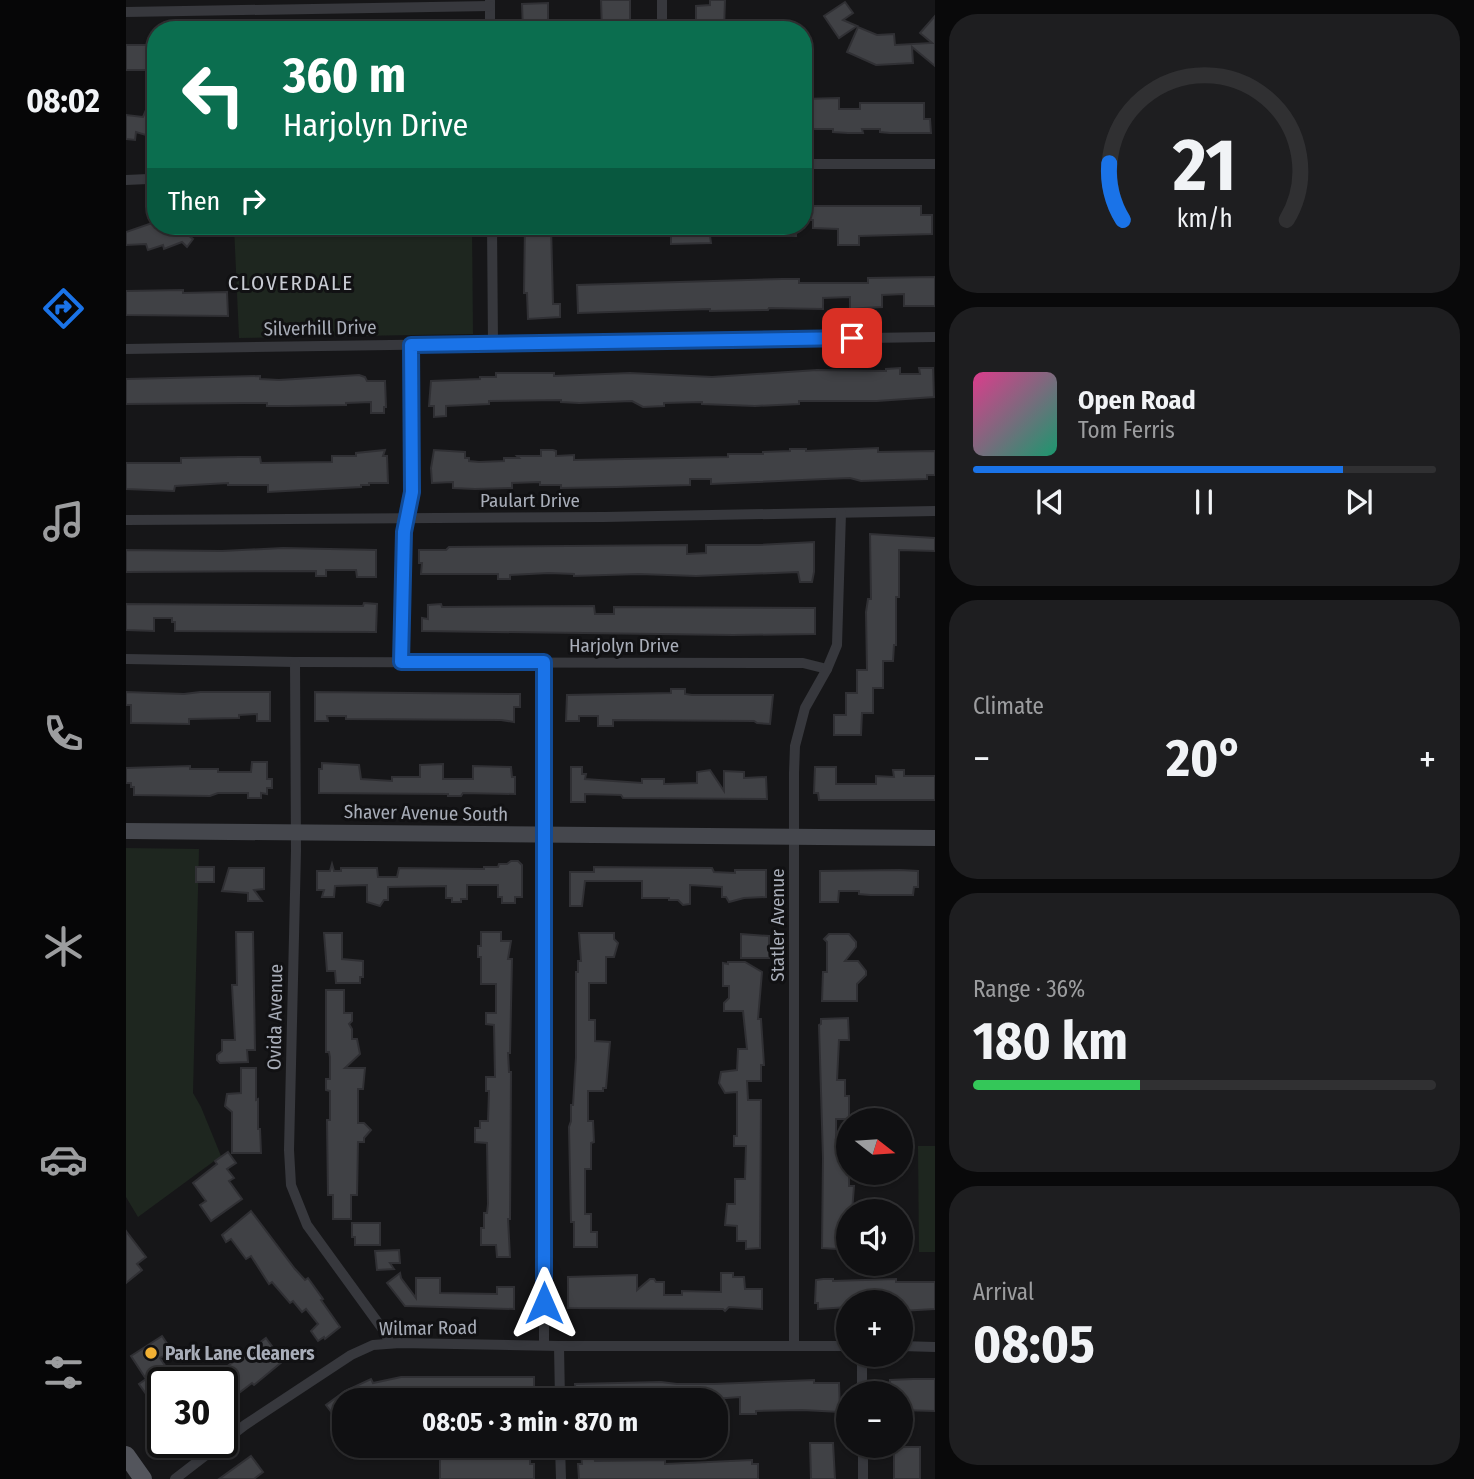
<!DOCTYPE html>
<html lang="en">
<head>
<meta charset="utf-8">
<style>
	body { margin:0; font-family:"Fira Sans Condensed",sans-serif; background:#1e1e20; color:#f1f3f6; height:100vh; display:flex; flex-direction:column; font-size:26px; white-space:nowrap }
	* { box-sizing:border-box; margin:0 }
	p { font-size:23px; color:#9c9d9f }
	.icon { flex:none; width:38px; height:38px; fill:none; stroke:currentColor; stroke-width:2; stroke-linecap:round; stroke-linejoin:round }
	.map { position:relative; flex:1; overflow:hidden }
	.details { display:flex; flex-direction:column; gap:14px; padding:14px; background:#09090a; width:539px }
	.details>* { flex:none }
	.hud { position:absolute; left:21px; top:21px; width:665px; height:214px; border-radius:28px; box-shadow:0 2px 5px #0004,0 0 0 2px #303032; background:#0b6e4f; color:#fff; overflow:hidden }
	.needle { width:46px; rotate:107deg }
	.tools { position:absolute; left:710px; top:1108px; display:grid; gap:14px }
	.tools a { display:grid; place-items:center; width:77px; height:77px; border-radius:50%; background:#101012; box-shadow:0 2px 5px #0004,0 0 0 2px #303032; font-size:35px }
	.speed { position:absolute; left:21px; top:1367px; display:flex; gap:14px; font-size:35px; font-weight:700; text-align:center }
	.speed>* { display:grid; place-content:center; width:91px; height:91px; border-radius:50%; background:#101012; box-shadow:0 2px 5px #0004,0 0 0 2px #303032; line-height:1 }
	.speed .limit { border:4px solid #111; border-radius:10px; background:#fff; color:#111 }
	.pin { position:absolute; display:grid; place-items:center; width:60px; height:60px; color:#fff; margin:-30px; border-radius:14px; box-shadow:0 4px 10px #0006 }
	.me { position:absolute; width:77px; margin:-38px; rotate:0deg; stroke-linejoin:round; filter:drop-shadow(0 0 5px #0008) }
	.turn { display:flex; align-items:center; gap:24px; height:147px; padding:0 21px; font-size:32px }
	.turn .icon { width:91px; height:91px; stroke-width:2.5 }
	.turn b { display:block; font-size:49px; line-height:60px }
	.then { display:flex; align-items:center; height:66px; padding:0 21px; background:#0003; gap:14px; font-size:26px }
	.big { font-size:52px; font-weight:700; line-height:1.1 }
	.details .tile { flex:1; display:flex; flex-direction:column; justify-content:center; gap:10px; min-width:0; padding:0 24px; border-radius:28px; background:#1e1e20 }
	.details .dial { align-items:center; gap:0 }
	.dial svg { height:182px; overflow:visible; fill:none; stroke:#303032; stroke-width:7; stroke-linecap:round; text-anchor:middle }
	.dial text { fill:#f1f3f6; stroke:none }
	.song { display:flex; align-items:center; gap:21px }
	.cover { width:84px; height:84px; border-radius:10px; background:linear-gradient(135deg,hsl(330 70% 55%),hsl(160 70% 35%)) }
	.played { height:7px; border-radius:4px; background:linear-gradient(90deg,#1a73e8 80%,#303032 80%) }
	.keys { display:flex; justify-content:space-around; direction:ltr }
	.heat { display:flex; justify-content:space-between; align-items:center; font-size:38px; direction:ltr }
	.charge { height:10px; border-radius:5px; background:linear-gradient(90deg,#34c759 36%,#303032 0) }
	.trip { position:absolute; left:206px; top:1388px; width:396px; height:70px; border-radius:28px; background:#101012; box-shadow:0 2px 5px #0004,0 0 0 2px #303032; font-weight:700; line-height:70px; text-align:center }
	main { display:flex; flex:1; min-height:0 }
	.tab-bar { display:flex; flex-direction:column; width:126px; justify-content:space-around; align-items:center; background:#060607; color:#9c9d9f }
	.tab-bar .icon { width:49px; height:49px }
	.tab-bar .active { color:#1a73e8 }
	.tab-bar b { font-size:32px; color:#f1f3f6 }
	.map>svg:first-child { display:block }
</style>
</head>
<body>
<main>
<nav class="tab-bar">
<b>08:02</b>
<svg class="icon active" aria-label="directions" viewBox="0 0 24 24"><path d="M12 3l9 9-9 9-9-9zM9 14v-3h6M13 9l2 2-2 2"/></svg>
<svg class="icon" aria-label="music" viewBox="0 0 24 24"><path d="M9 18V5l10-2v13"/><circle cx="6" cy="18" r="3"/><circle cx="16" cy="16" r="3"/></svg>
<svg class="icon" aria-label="phone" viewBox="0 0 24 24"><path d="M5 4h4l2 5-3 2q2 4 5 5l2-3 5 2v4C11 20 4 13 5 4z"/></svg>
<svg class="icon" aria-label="climate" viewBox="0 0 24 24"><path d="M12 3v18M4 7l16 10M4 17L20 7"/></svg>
<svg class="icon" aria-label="car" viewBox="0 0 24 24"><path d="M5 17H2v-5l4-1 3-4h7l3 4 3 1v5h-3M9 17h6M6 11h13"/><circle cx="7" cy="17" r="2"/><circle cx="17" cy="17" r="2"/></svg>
<svg class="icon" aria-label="filters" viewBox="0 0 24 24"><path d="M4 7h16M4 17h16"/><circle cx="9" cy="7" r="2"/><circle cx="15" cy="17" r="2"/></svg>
</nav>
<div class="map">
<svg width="809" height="1479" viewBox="0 0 809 1479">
	<rect width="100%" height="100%" fill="#161618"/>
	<g fill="#1e261f">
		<polygon points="108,226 346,226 347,334 113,338"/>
		<polygon points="0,848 73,849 67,1093 75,1107 95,1156 12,1217 0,1197"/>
		<polygon points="792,1146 809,1146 809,1252 793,1252"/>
	</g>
	<g fill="#404145" stroke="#303034" stroke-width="2">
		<polygon points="475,0 504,0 504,30 476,30"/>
		<polygon points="584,0 599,0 598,30 570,30 570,6 584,5"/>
		<polygon points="719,2 727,13 717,20 731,26 713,38 698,16"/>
		<polygon points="422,3 422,30 397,30 396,4"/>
		<polygon points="809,16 809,66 786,47 787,63 750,65 721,52 732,27 751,35 768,34 769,45 806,43 794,33"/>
		<polygon points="0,45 24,45 24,47 28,47 28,70 0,70"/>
		<polygon points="713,98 713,109 734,109 734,103 798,103 798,119 804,119 805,133 764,133 754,132 754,129 736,129 737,133 722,133 707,132 707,129 677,129 677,99"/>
		<polygon points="20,110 30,113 30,138 10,132 9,140 0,139 0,115 17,117"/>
		<polygon points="677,206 795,206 795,215 806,215 806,234 733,236 733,245 712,245 712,229 687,228 687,220 677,220"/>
		<polygon points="29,222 30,226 69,226 62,235 67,239 61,247 56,242 38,249 37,245 22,250 20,244 0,245 0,232"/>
		<polygon points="399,226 425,226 427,304 434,304 434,317 402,319 401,293 398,293"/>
		<polygon points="500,226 605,226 605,235 584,236 585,243 545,244 545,234 500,235"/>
		<polygon points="629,226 670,226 670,236 629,235"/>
		<polygon points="809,277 809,306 778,306 778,294 756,295 756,307 738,308 724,309 724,297 697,298 697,309 643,308 642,310 584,311 584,309 452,313 451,285 656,279 673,279 673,283 742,283 742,278"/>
		<polygon points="57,290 57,293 101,292 102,316 0,315 0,291"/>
		<polygon points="774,368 774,374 794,374 793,368 807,368 808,397 751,401 673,401 673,404 629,406 576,404 576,402 538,403 538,406 517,407 506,401 453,403 435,402 435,400 363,401 363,404 320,406 320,416 308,417 308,406 303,406 305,381 354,379 354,377 370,377 370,373 428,373 428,376 504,373 586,377 691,370 760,371 760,369"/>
		<polygon points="233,375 239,377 241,381 259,381 260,407 258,407 258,413 245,413 245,402 220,403 220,405 163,406 141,406 141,403 120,403 0,404 0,379 134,376 134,379 153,380"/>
		<polygon points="752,448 752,452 809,451 809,475 801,475 801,479 735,481 724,478 699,479 585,484 585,479 564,479 564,485 491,487 435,488 435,485 414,485 414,482 386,483 386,488 349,489 327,488 327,482 306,483 305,468 308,450 339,452 339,458 343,458 343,461 353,462 378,461 378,458 393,458 391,456 415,456 415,450 427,450 430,451 430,456 448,455 448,460 602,457 602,454 637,454 637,452 664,451 664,449 680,449 680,451"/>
		<polygon points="259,450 257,456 261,456 262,483 243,483 243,485 235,485 235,487 142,492 142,485 102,485 102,483 49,486 48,491 0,489 0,463 55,463 55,458 113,457 134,457 135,463 206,462 206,456 230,456 230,453"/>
		<polygon points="744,534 809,538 809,551 773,550 773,597 770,597 770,645 768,645 767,661 757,661 757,688 747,688 747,713 736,713 735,735 708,735 708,715 720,715 720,693 731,693 731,670 741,670 740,612 742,599 745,599"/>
		<polygon points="688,542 688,572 686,582 674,582 672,572 570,576 513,574 448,576 448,574 423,573 384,575 384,579 372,579 372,574 295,574 296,563 293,563 293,550 320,550 323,547 561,545 561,554 580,553 580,545 631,545"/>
		<polygon points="157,548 250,550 250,577 231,577 230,570 200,570 200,576 190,576 190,571 0,572 0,550 96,551"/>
		<polygon points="238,603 251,604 250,632 49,631 49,622 46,622 46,618 28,618 28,631 0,630 0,604 237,606"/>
		<polygon points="315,604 316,607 468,606 469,614 488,614 488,607 689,608 689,634 607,635 296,631 296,618 302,619 302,605"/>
		<polygon points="545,689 559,689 559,694 566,695 647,695 644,724 631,723 628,721 487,720 487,726 472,726 472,716 453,716 453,721 440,721 441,695 545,693"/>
		<polygon points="0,692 58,694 74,692 144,692 144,721 131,721 131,714 113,715 113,718 63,719 63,724 5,723 5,705 0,705"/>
		<polygon points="189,692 394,694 394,707 388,707 388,722 375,720 220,719 220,716 201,716 202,721 189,721"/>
		<polygon points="126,762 141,762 141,779 146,779 146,788 141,788 141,794 135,793 135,798 122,798 122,793 92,793 84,796 8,795 8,787 5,787 5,783 0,783 0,768 64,766 64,769 92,769 92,772 125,772"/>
		<polygon points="196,763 233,765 235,779 266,781 266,777 294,777 294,765 317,764 317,779 347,779 347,766 385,767 386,777 389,777 389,794 337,793 335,796 322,796 322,794 193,793 193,769 196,769"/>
		<polygon points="445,767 456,767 456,774 460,774 459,779 516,783 516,779 538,779 538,784 571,783 571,772 584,770 598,791 598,771 618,772 618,778 640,777 641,799 497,798 495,795 459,794 459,802 445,802"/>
		<polygon points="689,767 710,767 710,784 750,784 750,776 768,777 767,770 778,770 778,776 809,776 809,800 693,800 692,793 688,793"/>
		<polygon points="385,861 392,861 396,865 396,897 389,897 389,903 376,903 376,897 372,897 372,885 341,885 341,899 335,899 335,902 326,902 326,898 320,898 320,886 262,887 262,900 258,900 254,906 241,902 241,885 209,886 208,897 196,897 198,890 191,890 191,871 204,871 206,864 208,871 215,871 215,868 251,868 252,877 271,877 273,868 358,869 358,867 372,867 373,864 381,864"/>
		<rect x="70" y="867" width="18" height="15"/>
		<polygon points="468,867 586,868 588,872 609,873 609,870 640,870 640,897 618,898 603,902 600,897 596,897 596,887 564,885 564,904 557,905 552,900 543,900 543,898 516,898 516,881 459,881 456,906 444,906 444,872 468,872"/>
		<polygon points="103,868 138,868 138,889 128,890 136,901 122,901 122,893 96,891"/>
		<polygon points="774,870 792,871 792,887 788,887 787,895 744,895 733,894 733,891 713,891 712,902 694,902 694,871"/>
		<polygon points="110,932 127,932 129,1050 121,1050 122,1062 94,1063 91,1060 91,1055 96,1051 96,1040 109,1040 106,985 111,985"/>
		<polygon points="355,932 375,932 375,941 385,941 382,959 386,959 384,1053 382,1053 383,1072 385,1072 384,1219 382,1219 384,1257 371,1257 370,1245 355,1245 355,1228 358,1228 358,1213 361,1213 362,1204 361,1143 349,1142 349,1128 354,1128 354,1121 362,1121 363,1091 360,1091 360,1077 369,1077 368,1025 360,1024 360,1013 370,1013 370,984 355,984 355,957 352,957 352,946 355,946"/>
		<polygon points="198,933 216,933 216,959 237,961 237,977 234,977 234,983 210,983 209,971 201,971"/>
		<polygon points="453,933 488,933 488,939 492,943 488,957 480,957 480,983 463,983 463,1020 469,1020 469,1041 484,1042 480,1088 477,1088 477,1091 462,1091 462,1121 467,1121 468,1142 465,1143 465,1169 459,1169 459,1214 465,1214 465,1232 471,1232 471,1247 448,1247 448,1222 445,1222 443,1127 445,1121 445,1105 447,1105 450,1057 450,972 452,972 452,961 455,961"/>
		<polygon points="615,934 643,936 643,958 615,958"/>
		<polygon points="703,934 723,934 730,942 730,947 719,961 732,961 740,971 740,975 731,984 731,1001 696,1001 697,972 701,972 701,942 698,939"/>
		<polygon points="602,962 619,962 636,972 632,1019 635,1019 638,1065 635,1065 635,1081 621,1081 622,1100 635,1100 634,1248 620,1249 620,1241 611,1241 611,1226 599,1225 601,1204 609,1204 609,1179 619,1179 620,1146 608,1146 608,1136 611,1136 611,1092 599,1093 593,1083 595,1072 611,1070 612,1049 621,1049 617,1011 598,1011 598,1003 603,998 603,986 597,986 597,963 602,964"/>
		<polygon points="200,990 218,990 218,1013 226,1013 226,1021 223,1024 226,1029 226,1039 231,1039 234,1054 219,1068 239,1068 237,1089 232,1089 232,1123 238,1123 245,1130 238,1138 238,1142 232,1142 231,1195 225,1195 225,1219 207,1219 207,1195 202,1195 201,1120 204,1120 204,1091 200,1090 200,1079 204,1079 204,1057 203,1052 200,1052"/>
		<polygon points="722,1018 723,1040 713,1040 711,1080 719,1080 719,1096 723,1096 723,1119 710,1119 710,1149 723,1149 723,1186 728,1186 727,1199 726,1211 723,1211 723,1229 711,1228 711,1249 696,1248 697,1158 693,1025 695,1024 695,1019"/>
		<polygon points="115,1068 130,1068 130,1100 132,1099 132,1129 134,1129 135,1153 106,1153 106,1112 99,1106 101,1094 115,1093"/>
		<polygon points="102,1152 110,1163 101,1169 108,1178 103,1181 116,1199 85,1221 74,1205 80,1201 67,1183 91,1164 89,1161"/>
		<polygon points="125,1211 169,1269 179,1280 182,1278 197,1299 195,1300 214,1327 199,1339 198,1337 192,1341 185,1331 192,1324 180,1309 176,1312 167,1301 164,1303 146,1282 143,1284 125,1256 120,1259 105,1239 100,1242 96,1235"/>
		<polygon points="226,1223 254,1223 254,1245 229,1245 229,1237 226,1237"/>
		<polygon points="0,1231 20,1257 11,1264 16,1270 0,1283"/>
		<polygon points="273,1250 274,1263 264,1263 268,1269 251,1270 249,1251"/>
		<polygon points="274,1273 275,1278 290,1298 290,1278 314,1278 314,1293 371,1294 371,1287 388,1287 388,1309 279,1306 261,1283"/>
		<polygon points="595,1273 607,1273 607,1277 618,1277 619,1289 636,1289 636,1309 603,1307 599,1311 597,1309 442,1308 442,1277 511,1275 511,1290 524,1279 528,1279 530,1282 538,1282 538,1295 556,1295 556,1291 595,1292"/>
		<polygon points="697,1279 707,1279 707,1281 770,1279 770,1282 809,1282 809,1309 775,1311 775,1302 723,1302 723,1307 692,1309 692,1303 689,1303 690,1280"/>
		<polygon points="36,1336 46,1351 34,1358 50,1382 37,1382 37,1388 23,1398 13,1384 20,1379 5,1356"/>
		<polygon points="140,1338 157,1361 128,1385 126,1383 109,1396 92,1373"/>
		<polygon points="275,1377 408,1377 408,1400 342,1399 342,1394 321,1394 321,1400 219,1400 219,1430 200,1405 219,1391 245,1379 247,1383"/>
		<polygon points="787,1379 809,1379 809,1411 775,1410 775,1393 764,1393 764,1380"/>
		<polygon points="688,1380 688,1383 713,1383 714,1412 676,1410 630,1411 630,1414 614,1414 614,1397 572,1400 450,1400 449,1384 535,1382 551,1384 588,1384"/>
		<polygon points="684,1443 707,1443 709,1479 685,1479"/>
		<polygon points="322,1447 334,1450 334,1454 354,1454 354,1457 361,1457 361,1459 391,1459 391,1452 404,1452 404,1464 408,1464 408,1479 314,1479 314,1452"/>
		<rect x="768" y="1447" width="26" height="32"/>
		<polygon points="455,1454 468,1454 469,1461 539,1460 539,1464 626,1460 626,1464 632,1464 632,1479 453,1479 452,1464 456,1464"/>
		<polygon points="125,1456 137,1472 128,1479 93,1479"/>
	</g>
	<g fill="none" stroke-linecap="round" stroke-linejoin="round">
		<g stroke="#37383d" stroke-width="10">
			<polyline points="536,0 536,30"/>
			<polyline points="364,1 364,30"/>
			<polyline points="0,12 364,6"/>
			<polyline points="677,164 809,164"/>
			<polyline points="0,180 22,179"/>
			<polyline points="366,226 367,343"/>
			<polyline points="0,349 809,337"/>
			<polyline points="0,520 478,517 809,511"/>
			<polyline points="0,659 169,662 677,663 701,669"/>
			<polyline points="169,662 170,851 163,1150 165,1185 181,1225 258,1331 264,1343"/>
			<polyline points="275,662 278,532 286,492 285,345"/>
			<polyline points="418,1345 418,662"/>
			<polyline points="668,1345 668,773 669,746 679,708 701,669 711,645 715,513"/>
			<polyline points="433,1346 434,1400"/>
			<polyline points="775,1346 809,1347"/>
			<polyline points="736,1354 736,1393"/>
			<polyline points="434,1446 435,1479"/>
			<polyline points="737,1446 737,1479"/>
			<polyline points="49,1479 119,1425 225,1355 247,1345 274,1343 433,1346 723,1346"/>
		</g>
		<polyline stroke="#45474d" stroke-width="16" points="0,831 809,838"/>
		<polyline stroke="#53555c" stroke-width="18" points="0,1455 17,1479"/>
	</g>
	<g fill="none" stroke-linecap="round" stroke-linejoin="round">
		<g stroke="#114b97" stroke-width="18">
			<polyline id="route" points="418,1303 418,662 275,662 278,532 286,492 285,345 726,338"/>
		</g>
		<use href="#route" stroke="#1a73e8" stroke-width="12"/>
	</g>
	<circle fill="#f2b134" stroke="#111113" stroke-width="2.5" cx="25" cy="1353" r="7"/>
	<g text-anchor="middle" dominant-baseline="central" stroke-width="6" stroke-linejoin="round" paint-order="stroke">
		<g font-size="19" fill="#a8adb8" stroke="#111113">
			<text transform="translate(194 328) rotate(-1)">Silverhill Drive</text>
			<text x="404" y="500">Paulart Drive</text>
			<text x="498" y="645">Harjolyn Drive</text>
			<text transform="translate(300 813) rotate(1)">Shaver Avenue South</text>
			<text transform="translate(651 925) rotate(-90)">Statler Avenue</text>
			<text transform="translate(149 1017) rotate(-89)">Ovida Avenue</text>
			<text transform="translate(302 1328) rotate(-1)">Wilmar Road</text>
		</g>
		<g font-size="19" font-weight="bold" fill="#a8adb8" stroke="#111113" text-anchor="start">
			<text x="39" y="1353">Park Lane Cleaners</text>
		</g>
		<g font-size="21" letter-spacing="2" fill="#c9ccd4" stroke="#111113">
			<text x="165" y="283">CLOVERDALE</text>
		</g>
	</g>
</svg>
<div class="tools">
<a><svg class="needle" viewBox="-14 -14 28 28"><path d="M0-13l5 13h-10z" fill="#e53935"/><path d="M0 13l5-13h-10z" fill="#9c9d9f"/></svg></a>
<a><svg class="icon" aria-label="sound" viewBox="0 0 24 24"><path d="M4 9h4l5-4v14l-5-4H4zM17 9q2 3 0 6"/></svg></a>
<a>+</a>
<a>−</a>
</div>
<div class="speed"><div class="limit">30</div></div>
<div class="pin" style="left:726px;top:338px;background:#d93025"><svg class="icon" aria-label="arrive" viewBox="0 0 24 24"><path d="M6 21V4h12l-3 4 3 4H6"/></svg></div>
<svg class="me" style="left:418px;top:1303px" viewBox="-20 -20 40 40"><path d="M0-17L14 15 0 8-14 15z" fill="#1a73e8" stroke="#fff" stroke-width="4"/></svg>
<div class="trip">08:05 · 3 min · 870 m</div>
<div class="hud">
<div class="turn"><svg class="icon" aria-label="left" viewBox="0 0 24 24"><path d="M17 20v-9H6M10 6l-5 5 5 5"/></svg><div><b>360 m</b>Harjolyn Drive</div></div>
<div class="then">Then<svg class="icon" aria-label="right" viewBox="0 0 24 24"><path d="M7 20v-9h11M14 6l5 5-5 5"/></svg></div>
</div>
</div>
<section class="details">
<div class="tile dial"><svg viewBox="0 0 100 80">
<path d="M14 69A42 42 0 1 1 86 69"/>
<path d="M14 69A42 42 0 0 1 8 44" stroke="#1a73e8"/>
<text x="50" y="56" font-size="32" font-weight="700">21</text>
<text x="50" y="72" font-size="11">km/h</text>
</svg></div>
<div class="tile">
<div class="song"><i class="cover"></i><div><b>Open Road</b><p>Tom Ferris</p></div></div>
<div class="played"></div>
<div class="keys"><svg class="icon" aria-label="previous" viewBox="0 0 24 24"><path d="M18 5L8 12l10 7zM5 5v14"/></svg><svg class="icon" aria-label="pause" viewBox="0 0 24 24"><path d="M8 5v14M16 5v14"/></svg><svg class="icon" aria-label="next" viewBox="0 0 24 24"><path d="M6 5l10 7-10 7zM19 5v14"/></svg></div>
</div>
<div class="tile"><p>Climate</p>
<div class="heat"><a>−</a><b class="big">20°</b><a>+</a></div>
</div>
<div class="tile"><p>Range · 36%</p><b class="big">180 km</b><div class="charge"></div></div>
<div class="tile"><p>Arrival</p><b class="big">08:05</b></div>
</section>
</main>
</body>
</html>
